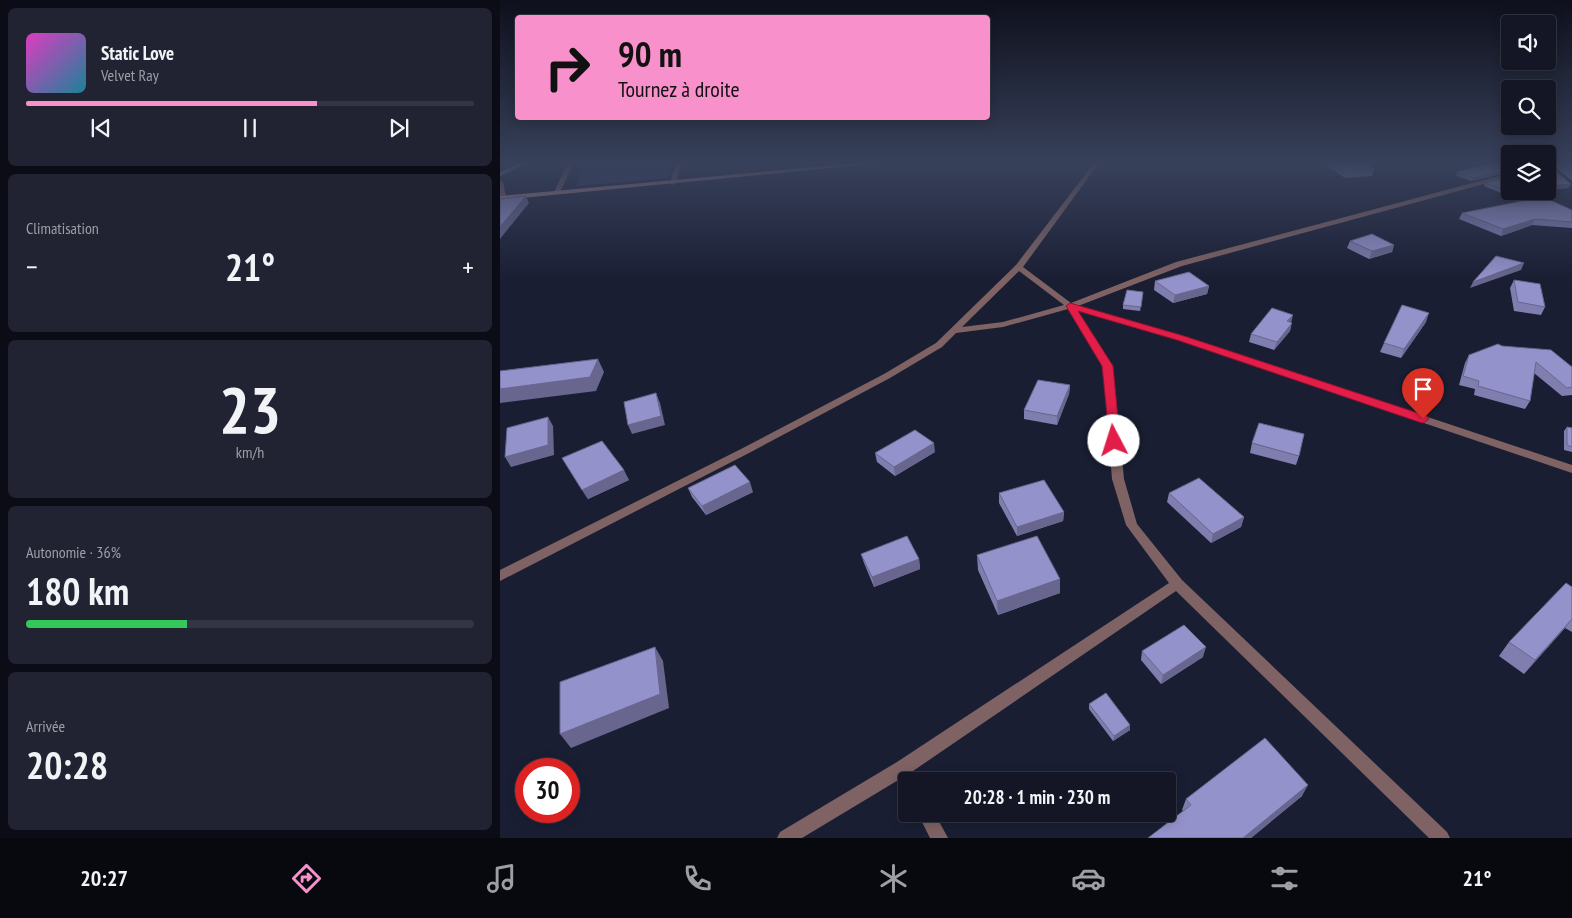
<!DOCTYPE html>
<html lang="fr">
<head>
<meta charset="utf-8">
<style>
	body { margin:0; font-family:"PT Sans Narrow",sans-serif; background:#212332; color:#f1f3f6; height:100vh; display:flex; flex-direction:column; font-size:19px; white-space:nowrap }
	* { box-sizing:border-box; margin:0 }
	p { font-size:16px; color:#9d9fa7 }
	.icon { flex:none; width:28px; height:28px; fill:none; stroke:currentColor; stroke-width:2; stroke-linecap:round; stroke-linejoin:round }
	.map { position:relative; flex:1; overflow:hidden }
	.drawer { display:flex; flex-direction:column; gap:8px; padding:8px; background:#0b0c15; width:500px }
	.drawer>* { flex:none }
	.hud { position:absolute; left:15px; top:15px; width:475px; height:105px; border-radius:5px; box-shadow:0 2px 12px #0003,0 0 0 1px #333543; background:#f890cb; color:#111; overflow:hidden }
	.fabs { position:absolute; left:1001px; top:15px; display:grid; gap:10px }
	.fabs a { display:grid; place-items:center; width:55px; height:55px; border-radius:5px; background:#141626; box-shadow:0 2px 12px #0003,0 0 0 1px #333543; font-size:25px }
	.speed { position:absolute; left:15px; top:758px; display:flex; gap:10px; font-size:25px; font-weight:700; text-align:center }
	.speed>* { display:grid; place-content:center; width:65px; height:65px; border-radius:50%; background:#141626; box-shadow:0 2px 12px #0003,0 0 0 1px #333543; line-height:1 }
	.speed .limit { border:8px solid #d22; background:#fff; color:#111 }
	.pin { position:absolute; display:grid; place-items:center; width:42px; height:42px; color:#fff; margin:-51px -21px; border-radius:50% 50% 50% 0; rotate:-45deg; box-shadow:0 0 5px #0007 }
	.pin .icon { rotate:45deg }
	.me { position:absolute; width:55px; margin:-28px; rotate:355deg; stroke-linejoin:round; filter:drop-shadow(0 0 4px #0008) }
	.turn { display:flex; align-items:center; gap:18px; height:105px; padding:0 20px; font-size:22px }
	.turn .icon { width:65px; height:65px; stroke-width:2.5 }
	.turn b { display:block; font-size:35px; line-height:42px }
	.big { font-size:38px; font-weight:800; line-height:1.1 }
	.drawer .widget { flex:1; display:flex; flex-direction:column; justify-content:center; gap:8px; min-width:0; padding:0 18px; border-radius:8px; background:#212332 }
	.drawer .dial { align-items:center; gap:0 }
	.dial b { font-size:65px; line-height:1 }
	.song { display:flex; align-items:center; gap:15px }
	.cover { width:60px; height:60px; border-radius:8px; background:linear-gradient(135deg,hsl(310 70% 55%),hsl(190 70% 35%)) }
	.played { height:5px; border-radius:2px; background:linear-gradient(90deg,#f890cb 65%,#333543 65%) }
	.keys { display:flex; justify-content:space-around; direction:ltr }
	.heat { display:flex; justify-content:space-between; align-items:center; font-size:28px; direction:ltr }
	.charge { height:8px; border-radius:4px; background:linear-gradient(90deg,#34c759 36%,#333543 0) }
	.trip { position:absolute; left:398px; top:772px; width:278px; height:50px; border-radius:5px; background:#141626; box-shadow:0 2px 12px #0003,0 0 0 1px #333543; font-weight:800; line-height:50px; text-align:center }
	.menu { display:flex; height:80px; justify-content:space-around; align-items:center; background:#08090f; color:#9d9fa7 }
	.menu .icon { width:35px; height:35px }
	.menu .active { color:#f890cb }
	.menu b { font-size:22px; color:#f1f3f6 }
	main { display:flex; flex:1; min-height:0 }
	.map>svg:first-child { display:block }
</style>
</head>
<body>
<main>
<section class="drawer">
<div class="widget">
<div class="song"><i class="cover"></i><div><b>Static Love</b><p>Velvet Ray</p></div></div>
<div class="played"></div>
<div class="keys"><svg class="icon" aria-label="previous" viewBox="0 0 24 24"><path d="M18 5L8 12l10 7zM5 5v14"/></svg><svg class="icon" aria-label="pause" viewBox="0 0 24 24"><path d="M8 5v14M16 5v14"/></svg><svg class="icon" aria-label="next" viewBox="0 0 24 24"><path d="M6 5l10 7-10 7zM19 5v14"/></svg></div>
</div>
<div class="widget"><p>Climatisation</p>
<div class="heat"><a>−</a><b class="big">21°</b><a>+</a></div>
</div>
<div class="widget dial"><b>23</b><p>km/h</p></div>
<div class="widget"><p>Autonomie · 36%</p><b class="big">180 km</b><div class="charge"></div></div>
<div class="widget"><p>Arrivée</p><b class="big">20:28</b></div>
</section>
<div class="map">
<svg width="1072" height="838" viewBox="0 0 1072 838">
	<rect width="100%" height="100%" fill="#1a1e33"/>
	<polygon fill="#2f3760" points="84,163 171,163 167,178 76,186"/>
	<g fill="none" stroke-linecap="round" stroke-linejoin="round">
		<g fill="#7f6364" fill-rule="evenodd">
			<polygon points="68,163 74,163 60,192 55,193 54,192"/>
			<polygon points="176,163 182,163 176,183 173,185 170,183"/>
			<path d="M594 163H599L523 267 571 303 676 262 1010 173V177L682 266 578 306 684 336 1072 465V473L678 340 577 311 613 366 624 479 637 524 682 580 947 832 950 838H929L676 591 413 771 418 781H406V788L400 779 302 838H277L280 832 397 762 669 583 626 525 612 479 603 366 568 309 503 327 456 333 442 347 390 378 249 453 0 581V570L241 449 384 374 436 343 516 265ZM519 271 564 305 503 322 462 327Z"/>
			<polygon points="0,180 3,182 6,197 3,199 0,197"/>
			<polygon points="418,814 435,814 448,838 430,838"/>
		</g>
		<g fill="#b7898c" fill-rule="evenodd">
			<polygon points="20,163 28,163 0,176 0,172"/>
			<polygon points="358,163 383,163 0,200 0,196"/>
		</g>
	</g>
	<g fill="#7f7eaf">
		<polygon points="823,163 865,163 874,169 872,176 845,178"/>
		<polygon points="1010,163 1010,172 971,181 956,176 957,172"/>
		<polygon points="1053,163 1072,163 1072,181 1052,164"/>
		<polygon points="985,183 1010,191 1032,191 1004,194 984,186"/>
		<polygon points="1072,210 1072,228 1032,225 1001,236 959,219 962,213"/>
		<polygon points="850,241 894,245 892,252 869,259 847,248"/>
		<polygon points="1014,280 1045,307 1041,315 1014,311 1010,288"/>
		<polygon points="655,281 709,286 707,294 673,303 654,290"/>
		<polygon points="643,292 640,311 623,309 623,305"/>
		<polygon points="791,322 790,331 774,350 749,342 751,334"/>
		<polygon points="926,322 901,358 880,352 884,343"/>
		<polygon points="1002,346 1072,367 1072,395 1062,396 1034,373 1030,401 1025,409 974,395 975,389 959,385 965,363 969,355"/>
		<polygon points="570,385 569,394 557,425 524,419 524,410"/>
		<polygon points="1067,427 1072,428 1072,452 1064,450 1064,431"/>
		<polygon points="752,443 799,456 796,465 750,453"/>
		<polygon points="435,452 395,476 377,462 375,453"/>
		<polygon points="62,458 129,480 88,499"/>
		<polygon points="188,488 253,492 206,515 192,497"/>
		<polygon points="499,493 564,512 563,521 517,536 499,503"/>
		<polygon points="669,493 744,517 741,527 711,543 667,502"/>
		<polygon points="361,554 419,559 420,569 374,587 364,563"/>
		<polygon points="477,555 560,593 498,615 478,570"/>
		<polygon points="1072,587 1072,632 1065,628 1024,674 999,656 1009,642"/>
		<polygon points="642,651 703,657 661,684 641,660"/>
		<polygon points="589,704 630,730 613,741 589,709"/>
		<polygon points="802,796 751,838 648,838 683,811 682,810 686,799"/>
	</g>
	<g fill="#68668e">
		<polygon points="1010,169 1010,172 971,181 973,178"/>
		<polygon points="1071,184 1069,188 1048,190 1048,186"/>
		<polygon points="1006,190 1010,190 1010,191 1032,191 1004,194"/>
		<polygon points="26,196 29,203 0,239 0,227"/>
		<polygon points="1035,219 1032,225 1001,236 1003,229"/>
		<polygon points="894,245 892,252 869,259 872,251"/>
		<polygon points="1024,263 1021,270 970,288 973,282"/>
		<polygon points="709,286 707,294 673,303 675,295"/>
		<polygon points="929,313 926,322 901,358 904,349"/>
		<polygon points="793,315 791,323 787,321"/>
		<polygon points="792,323 790,331 774,350 777,342"/>
		<polygon points="98,359 104,372 96,391 0,403 0,389"/>
		<polygon points="570,385 569,394 557,425 557,416"/>
		<polygon points="156,393 160,403 165,425 132,434 128,425"/>
		<polygon points="48,417 53,426 54,455 11,467 5,457"/>
		<polygon points="434,443 435,452 395,476 394,467"/>
		<polygon points="124,470 129,480 88,499 82,490"/>
		<polygon points="250,482 253,492 206,515 202,506"/>
		<polygon points="564,512 563,521 517,536 517,527"/>
		<polygon points="744,517 741,527 711,543 713,534"/>
		<polygon points="419,559 420,569 374,587 372,577"/>
		<polygon points="560,579 560,593 498,615 497,601"/>
		<polygon points="1072,619 1065,628 1024,674 1035,660"/>
		<polygon points="155,647 163,661 169,708 71,748 60,734"/>
		<polygon points="706,647 703,657 661,684 663,675"/>
		<polygon points="630,725 630,730 613,741 614,736"/>
		<polygon points="808,785 802,796 751,838 743,838"/>
	</g>
	<g fill="#9492cb" stroke="#68668e">
		<polygon points="835,163 865,163 874,169 846,171"/>
		<polygon points="992,163 1010,163 1010,169 973,178 957,172"/>
		<polygon points="1048,163 1048,165 1071,184 1048,186"/>
		<polygon points="1061,163 1072,163 1072,172"/>
		<polygon points="1010,176 1010,190 1006,190 985,183"/>
		<polygon points="26,196 0,227 0,199"/>
		<polygon points="1043,197 1072,210 1072,222 1035,219 1003,229 962,213"/>
		<polygon points="872,234 894,245 872,251 850,241"/>
		<polygon points="996,256 1024,263 973,282"/>
		<polygon points="689,272 709,286 675,295 655,281"/>
		<polygon points="1014,280 1040,284 1045,307 1018,302"/>
		<polygon points="627,290 643,292 641,307 623,305"/>
		<polygon points="902,305 929,313 904,349 884,343"/>
		<polygon points="772,308 793,315 787,321 792,323 777,342 751,334"/>
		<polygon points="998,344 1002,346 1051,350 1072,367 1072,387 1067,388 1036,362 1030,401 978,386 979,381 963,376 969,355"/>
		<polygon points="98,359 90,377 0,389 0,371"/>
		<polygon points="538,380 570,385 557,416 524,410"/>
		<polygon points="156,393 161,416 128,425 124,402"/>
		<polygon points="48,417 48,445 5,457 7,428"/>
		<polygon points="759,423 804,434 799,456 752,443"/>
		<polygon points="1067,427 1072,428 1072,447 1067,445"/>
		<polygon points="415,430 434,443 394,467 375,453"/>
		<polygon points="102,441 124,470 82,490 62,458"/>
		<polygon points="235,465 250,482 202,506 188,488"/>
		<polygon points="699,478 744,517 713,534 669,493"/>
		<polygon points="544,480 564,512 517,527 499,493"/>
		<polygon points="407,536 419,559 372,577 361,554"/>
		<polygon points="537,536 560,579 497,601 477,555"/>
		<polygon points="1066,583 1072,587 1072,619 1035,660 1009,642"/>
		<polygon points="684,625 706,647 663,675 642,651"/>
		<polygon points="155,647 160,694 60,734 60,682"/>
		<polygon points="606,693 630,725 614,736 589,704"/>
		<polygon points="765,738 808,785 743,838 648,838 691,805 686,799"/>
	</g>
	<linearGradient id="sky" x2="0" y2="1"><stop stop-color="#0e101c"/><stop offset="0.58" stop-color="#38415b"/><stop offset="1" stop-color="#38415b" stop-opacity="0"/></linearGradient>
	<rect width="1072" height="281" fill="url(#sky)"/>
	<polygon fill="#e11d48" stroke="#92132f" points="570,303 684,336 927,416 929,419 923,423 919,422 677,340 578,311 613,366 620,441 619,444 610,444 602,366 566,306"/>
</svg>
<div class="fabs">
<a><svg class="icon" aria-label="sound" viewBox="0 0 24 24"><path d="M4 9h4l5-4v14l-5-4H4zM17 9q2 3 0 6"/></svg></a>
<a><svg class="icon" aria-label="search" viewBox="0 0 24 24"><circle cx="10" cy="10" r="6"/><path d="M15 15l6 6"/></svg></a>
<a><svg class="icon" aria-label="layers" viewBox="0 0 24 24"><path d="M12 4l9 5-9 5-9-5zM3 14l9 5 9-5"/></svg></a>
</div>
<div class="speed"><div class="limit">30</div></div>
<div class="pin" style="left:923px;top:419px;background:#d93025"><svg class="icon" aria-label="arrive" viewBox="0 0 24 24"><path d="M6 21V4h12l-3 4 3 4H6"/></svg></div>
<svg class="me" style="left:614px;top:441px" viewBox="-20 -20 40 40"><circle r="19" fill="#fff"/><path d="M0-13L10 11 0 6-10 11z" fill="#e11d48"/></svg>
<div class="trip">20:28 · 1 min · 230 m</div>
<div class="hud">
<div class="turn"><svg class="icon" aria-label="right" viewBox="0 0 24 24"><path d="M7 20v-9h11M14 6l5 5-5 5"/></svg><div><b>90 m</b>Tournez à droite</div></div>
</div>
</div>
</main>
<nav class="menu">
<b>20:27</b>
<svg class="icon active" aria-label="directions" viewBox="0 0 24 24"><path d="M12 3l9 9-9 9-9-9zM9 14v-3h6M13 9l2 2-2 2"/></svg>
<svg class="icon" aria-label="music" viewBox="0 0 24 24"><path d="M9 18V5l10-2v13"/><circle cx="6" cy="18" r="3"/><circle cx="16" cy="16" r="3"/></svg>
<svg class="icon" aria-label="phone" viewBox="0 0 24 24"><path d="M5 4h4l2 5-3 2q2 4 5 5l2-3 5 2v4C11 20 4 13 5 4z"/></svg>
<svg class="icon" aria-label="climate" viewBox="0 0 24 24"><path d="M12 3v18M4 7l16 10M4 17L20 7"/></svg>
<svg class="icon" aria-label="car" viewBox="0 0 24 24"><path d="M5 17H2v-5l4-1 3-4h7l3 4 3 1v5h-3M9 17h6M6 11h13"/><circle cx="7" cy="17" r="2"/><circle cx="17" cy="17" r="2"/></svg>
<svg class="icon" aria-label="filters" viewBox="0 0 24 24"><path d="M4 7h16M4 17h16"/><circle cx="9" cy="7" r="2"/><circle cx="15" cy="17" r="2"/></svg>
<b>21°</b>
</nav>
</body>
</html>
